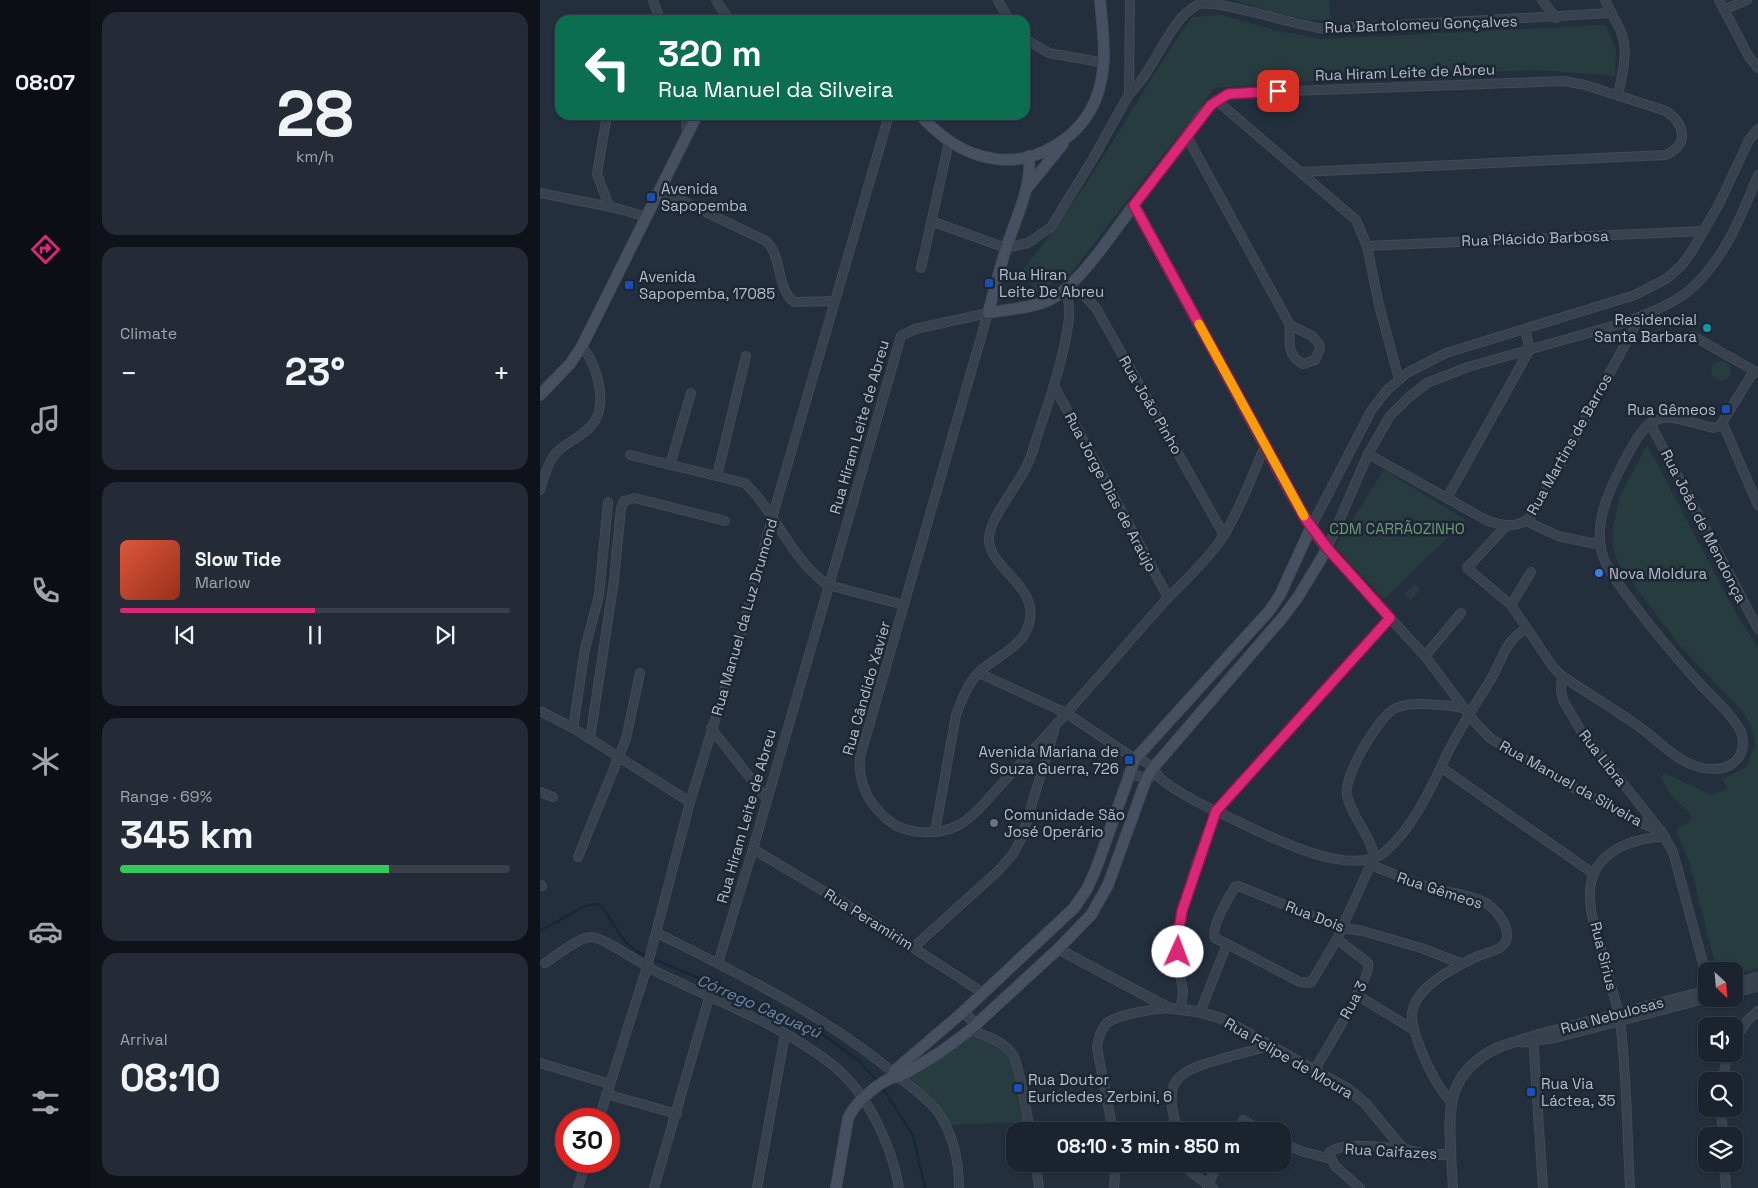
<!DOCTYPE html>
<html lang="en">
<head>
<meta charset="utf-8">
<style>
	body { margin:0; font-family:"Space Grotesk",sans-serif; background:#242b36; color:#f1f3f6; height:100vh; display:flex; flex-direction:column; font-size:19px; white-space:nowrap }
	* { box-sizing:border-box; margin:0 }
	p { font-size:16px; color:#a0a4aa }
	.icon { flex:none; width:28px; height:28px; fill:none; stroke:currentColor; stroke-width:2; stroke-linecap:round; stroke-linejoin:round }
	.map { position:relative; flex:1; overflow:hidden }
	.sheet { display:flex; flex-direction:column; gap:12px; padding:12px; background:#0f1319; width:450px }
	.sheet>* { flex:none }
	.guide { position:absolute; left:15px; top:15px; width:475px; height:105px; border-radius:15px; box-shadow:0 1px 4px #0004,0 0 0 1px #39404a; background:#0b6e4f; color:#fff; overflow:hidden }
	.needle { width:32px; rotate:154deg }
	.fabs { position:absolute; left:1158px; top:962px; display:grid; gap:10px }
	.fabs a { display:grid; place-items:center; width:45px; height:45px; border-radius:10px; background:#1b232e; box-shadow:0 1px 4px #0004,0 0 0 1px #39404a; font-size:25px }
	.speed { position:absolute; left:15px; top:1108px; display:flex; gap:10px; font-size:25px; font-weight:700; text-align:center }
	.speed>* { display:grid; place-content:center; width:65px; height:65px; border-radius:50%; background:#1b232e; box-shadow:0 1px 4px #0004,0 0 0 1px #39404a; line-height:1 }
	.speed .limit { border:8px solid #d22; background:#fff; color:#111 }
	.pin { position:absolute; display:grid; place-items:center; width:42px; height:42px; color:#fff; margin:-21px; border-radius:10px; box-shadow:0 2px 8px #0006 }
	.me { position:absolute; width:55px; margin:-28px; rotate:2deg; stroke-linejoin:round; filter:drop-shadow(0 0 4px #0008) }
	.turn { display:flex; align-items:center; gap:18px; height:105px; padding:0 20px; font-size:22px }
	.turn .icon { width:65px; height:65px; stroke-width:2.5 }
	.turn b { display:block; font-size:35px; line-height:42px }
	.big { font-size:38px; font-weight:600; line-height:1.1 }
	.sheet .card { flex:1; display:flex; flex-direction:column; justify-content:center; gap:8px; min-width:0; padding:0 18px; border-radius:15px; background:#242b36 }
	.sheet .dial { align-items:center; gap:0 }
	.dial b { font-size:65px; line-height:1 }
	.song { display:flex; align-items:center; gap:15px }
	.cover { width:60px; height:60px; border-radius:8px; background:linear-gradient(135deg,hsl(10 70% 55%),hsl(10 70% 35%)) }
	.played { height:5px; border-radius:2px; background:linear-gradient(90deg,#db2777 50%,#39404a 50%) }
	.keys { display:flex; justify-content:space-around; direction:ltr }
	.heat { display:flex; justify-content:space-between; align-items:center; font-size:28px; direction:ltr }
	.charge { height:8px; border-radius:4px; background:linear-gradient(90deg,#34c759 69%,#39404a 0) }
	.trip { position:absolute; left:466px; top:1122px; width:285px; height:50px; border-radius:15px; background:#1b232e; box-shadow:0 1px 4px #0004,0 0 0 1px #39404a; font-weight:600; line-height:50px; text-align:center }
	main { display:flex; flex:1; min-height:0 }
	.dock { display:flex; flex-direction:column; width:90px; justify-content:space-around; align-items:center; background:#0b0e12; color:#a0a4aa }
	.dock .icon { width:35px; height:35px }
	.dock .active { color:#db2777 }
	.dock b { font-size:22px; color:#f1f3f6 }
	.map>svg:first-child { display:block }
</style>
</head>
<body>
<main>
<nav class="dock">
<b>08:07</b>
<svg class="icon active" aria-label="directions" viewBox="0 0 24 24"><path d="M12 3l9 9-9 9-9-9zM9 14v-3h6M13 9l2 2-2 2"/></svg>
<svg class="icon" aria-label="music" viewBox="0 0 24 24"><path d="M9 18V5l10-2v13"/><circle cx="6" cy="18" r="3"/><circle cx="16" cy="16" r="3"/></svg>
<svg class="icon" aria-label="phone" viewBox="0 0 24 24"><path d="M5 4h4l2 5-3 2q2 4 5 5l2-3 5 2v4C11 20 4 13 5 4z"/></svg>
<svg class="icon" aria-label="climate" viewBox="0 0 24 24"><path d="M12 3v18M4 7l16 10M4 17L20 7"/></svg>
<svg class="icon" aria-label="car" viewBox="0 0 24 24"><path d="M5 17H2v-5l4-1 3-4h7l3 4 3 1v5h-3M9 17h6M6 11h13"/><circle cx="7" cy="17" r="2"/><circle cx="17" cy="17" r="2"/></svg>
<svg class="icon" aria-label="filters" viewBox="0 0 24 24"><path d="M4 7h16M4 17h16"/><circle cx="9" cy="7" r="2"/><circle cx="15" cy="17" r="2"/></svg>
</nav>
<section class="sheet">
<div class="card dial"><b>28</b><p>km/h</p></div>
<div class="card"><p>Climate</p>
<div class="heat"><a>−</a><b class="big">23°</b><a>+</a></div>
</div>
<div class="card">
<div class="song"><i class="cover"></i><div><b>Slow Tide</b><p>Marlow</p></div></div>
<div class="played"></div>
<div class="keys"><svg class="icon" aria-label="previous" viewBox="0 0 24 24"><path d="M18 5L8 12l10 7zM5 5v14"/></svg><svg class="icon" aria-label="pause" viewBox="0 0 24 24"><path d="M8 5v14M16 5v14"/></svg><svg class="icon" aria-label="next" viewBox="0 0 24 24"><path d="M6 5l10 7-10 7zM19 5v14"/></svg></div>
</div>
<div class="card"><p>Range · 69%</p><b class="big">345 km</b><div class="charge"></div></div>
<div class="card"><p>Arrival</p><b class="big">08:10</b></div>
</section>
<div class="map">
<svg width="1218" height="1188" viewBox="0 0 1218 1188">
	<rect width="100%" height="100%" fill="#242f3e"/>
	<g fill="#263c3f">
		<polygon points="693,0 789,0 790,20 769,20 741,14"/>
		<path d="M682 15 734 30 780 39 1066 25 1076 49 1075 76 999 70 784 80 675 88 531 273 496 293 483 269C549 192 594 100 652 17Z"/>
		<circle cx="1181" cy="371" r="10"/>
		<polygon points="1107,445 1198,617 1218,647 1218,968 1194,974 1194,971 1177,971 1150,864 1136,830 1151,820 1150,813 1130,794 1121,778 1124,773 1172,795 1187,788 1183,779 1207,767 1215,745 1211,725 1203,712 1141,647 1085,573 1078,563 1073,549 1073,528 1080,496"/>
		<polygon points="844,470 926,520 844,599 795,547"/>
		<polygon points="875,584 881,590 870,600 864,594"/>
		<path d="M431 1032C443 1037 461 1043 469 1053 480 1067 482 1103 485 1122L408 1125 361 1077 408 1054Z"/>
	</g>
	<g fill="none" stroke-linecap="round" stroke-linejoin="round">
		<g stroke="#17263c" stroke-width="2.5">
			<path d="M0 931 47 905 59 904C78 924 76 943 107 956"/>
			<polyline points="112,958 274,1028 319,1061 339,1083"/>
			<polyline points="342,1087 373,1135 385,1188"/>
		</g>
		<g stroke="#414a57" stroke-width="10">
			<g id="minor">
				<polyline points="113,0 120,20"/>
				<polyline points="176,0 189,20"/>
				<polyline points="458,0 469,20"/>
				<polyline points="1002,0 1016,18"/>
				<path d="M1065 0C1070 11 1076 21 1081 32 1089 52 1082 75 1078 95"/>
				<polyline points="1179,0 1209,57 1218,68"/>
				<polyline points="1184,10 1207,0"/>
				<polyline points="485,39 509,53 565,63"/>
				<path d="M589 94C612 72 621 42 641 18 646 13 652 7 659 4 683 0 755 26 786 29L1071 13"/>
				<polyline points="676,100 816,220 827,246 839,305 859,379"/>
				<polyline points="67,115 57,174 69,206"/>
				<polyline points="146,115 147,134"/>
				<polyline points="646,135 750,325"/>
				<path d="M120 190 226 241C243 257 236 288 254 302L295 301"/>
				<polyline points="0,193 76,208 107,217"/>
				<path d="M594 205 663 112 682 97 699 93 1024 81 1045 85 1126 111C1145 124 1150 145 1125 155L761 172"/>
				<polyline points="391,221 466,248 488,243 511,227 554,157 589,94 590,0"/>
				<polyline points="827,246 1164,231"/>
				<polyline points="381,268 409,142"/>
				<path d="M750 325 772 336 779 344 780 349 775 360 763 364C747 356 749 341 750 325Z"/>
				<polyline points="1153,336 1218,373"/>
				<polyline points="514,386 628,597"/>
				<polyline points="1110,423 1218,629"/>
				<polyline points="1183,424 1218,505"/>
				<path d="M828 454 946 520C964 527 981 529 994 513L1100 317"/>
				<path d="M90 455 205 483C237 514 251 560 288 585L364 605"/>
				<polyline points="130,465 151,393"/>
				<polyline points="177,476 206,356"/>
				<path d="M0 490C4 478 7 464 15 454 26 442 42 437 52 425 69 404 57 365 42 346"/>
				<polyline points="907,498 990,349 985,330"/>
				<polyline points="986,521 1018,536 1061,545"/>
				<path d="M966 526 927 568 971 605 1013 667 1022 676C1047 693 1073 708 1098 726 1116 738 1133 758 1153 765 1165 770 1183 771 1193 763 1203 756 1205 743 1201 732 1193 715 1175 700 1162 686 1137 659 1114 631 1092 602 1081 587 1067 571 1062 553 1053 520 1072 484 1087 456 1113 406 1124 415 1173 428L1180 426 1214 371"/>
				<polyline points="771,527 831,411 847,390 867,373 906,353 1095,295 1126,279 1141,266 1152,251 1179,204 1209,140 1218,129"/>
				<polyline points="971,605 991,572"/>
				<polyline points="885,656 921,613"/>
				<polyline points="439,673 526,713 595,759"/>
				<polyline points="1022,676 1021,691 1023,700 1041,731 1121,831 1133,852 1166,974"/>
				<polyline points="0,711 33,728 150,802"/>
				<polyline points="33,728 45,649 59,595 68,502"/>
				<polyline points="171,728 226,798"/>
				<polyline points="50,739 74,580 81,508 84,501 95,498 185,521"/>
				<path d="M597 756C602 760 608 763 612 768 616 771 617 776 621 779 644 797 671 809 697 821 730 837 813 880 846 851 875 825 892 786 908 752 920 729 934 706 948 684 961 665 964 640 986 629"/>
				<polyline points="902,768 1054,874"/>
				<polyline points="588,774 610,778"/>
				<polyline points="0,792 13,797"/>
				<path d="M1121 831 1094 820 1003 771 950 738 934 721 885 656 787 549 828 454 850 416 868 398 887 383 928 367 1080 324C1102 316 1127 307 1146 293 1182 265 1202 215 1218 175"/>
				<path d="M395 832 416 715C422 699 427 685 439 672 457 655 486 647 490 619 496 584 447 567 449 537 451 517 475 489 484 471 492 458 495 442 500 428 512 393 524 356 529 319 530 309 528 298 526 288L544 295 556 308 684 535"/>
				<polyline points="213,849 312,908 443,993"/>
				<polyline points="38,857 86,739 100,673"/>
				<path d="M831 865C852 873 873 883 895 889 911 893 932 895 946 903 958 911 977 935 961 947 954 952 944 953 936 957 915 967 876 986 872 1013 871 1023 875 1033 878 1042 886 1064 895 1084 911 1102"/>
				<polyline points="0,885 2,886"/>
				<path d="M117 933C201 975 289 1017 361 1079 374 1089 388 1099 398 1112 413 1134 419 1162 419 1188"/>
				<path d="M687 944 675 938C670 929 689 896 695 887L698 886 802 928 823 931 881 948 923 964"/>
				<polyline points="374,947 458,871 473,854 482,837 514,731"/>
				<path d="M5 963C16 956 39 937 51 937 62 936 104 966 117 972 176 1001 243 1025 294 1066 328 1094 352 1146 359 1188"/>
				<path d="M178 963 213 849 361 336 375 329 448 313 320 757C318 782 328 803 347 819 365 835 398 836 419 825 439 813 454 791 470 775 520 722 568 666 616 611 638 586 666 563 684 535 701 508 712 475 725 446"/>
				<polyline points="817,995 874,1030"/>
				<polyline points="641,1008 643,991 638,964 638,928 656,865 676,811 850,618"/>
				<path d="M660 1012 687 944 760 982 771 983 797 939 834 857C831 835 811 817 807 795 803 777 839 715 856 708 871 701 908 705 924 708"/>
				<path d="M430 1030C445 1035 464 1041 473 1055 480 1066 487 1116 490 1131"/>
				<polyline points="993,1036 1003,1188"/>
				<polyline points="1194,1041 1207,1021 1218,1011"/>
				<polyline points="0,1063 70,1084"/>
				<path d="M774 1071C783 1054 833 976 828 963L797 939"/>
				<polyline points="1182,1081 1188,1054"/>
				<polyline points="66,1094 137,1114"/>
				<polyline points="1181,1109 1183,1136"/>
				<polyline points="59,1119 107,967 150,802 201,635 232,518 349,115"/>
				<polyline points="703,1120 722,1131"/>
				<path d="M573 1131 557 1048C558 1039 560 1030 567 1023 579 1014 613 1009 629 1008"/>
				<path d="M638 1131C623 1085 632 1072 678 1060 695 1055 712 1050 730 1046"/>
				<polyline points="695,1131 696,1130"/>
				<polyline points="742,1143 761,1151 791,1159"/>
				<polyline points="911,1154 913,1188"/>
				<polyline points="496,1164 499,1188"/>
				<polyline points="648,1164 652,1173 673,1188"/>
				<polyline points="666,1164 671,1167 673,1174 667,1188"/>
				<polyline points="1184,1164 1186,1188"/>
				<polyline points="38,1188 46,1161"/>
				<polyline points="114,1188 169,998"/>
				<polyline points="217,1188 245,1034"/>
				<polyline points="574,1188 576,1164"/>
				<path d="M820 1188 795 1166 789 1153C803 1140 845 1148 863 1149"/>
				<path d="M1090 1188C1087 1133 1087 1076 1080 1021 1077 1003 1070 984 1066 966 1059 939 1042 900 1054 873 1066 847 1099 837 1125 837"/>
			</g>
		</g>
		<g stroke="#414a57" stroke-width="11">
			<g id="tertiary">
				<path d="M518 949 629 1008 660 1012 683 1019 808 1089 825 1103 863 1149 888 1155 911 1154C908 1106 908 1072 957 1048 968 1043 982 1041 993 1036L1166 991"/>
				<polyline points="1194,984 1218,977"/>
				<polyline points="1194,992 1218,986"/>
				<polyline points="423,1012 436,1024"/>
				<polyline points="982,1042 1013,1038 1166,998"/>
			</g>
		</g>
		<g stroke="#414a57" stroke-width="12">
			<g id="secondary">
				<path d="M380 115C399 136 421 153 450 158 492 167 538 140 555 101 569 68 563 34 560 0"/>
				<polyline points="488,187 523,144"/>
				<polyline points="0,395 30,364 42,346 157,115"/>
				<polyline points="353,1076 354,1071 423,1012 534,908 547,889 556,869 595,759 730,610 740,595 771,527"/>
				<path d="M296 1188 308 1119C313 1104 344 1076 359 1077L399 1053 430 1030 518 949 551 915 568 885 606 780 613 768 743 617 758 597 787 549 771 527 751 494 594 205C573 232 538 287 509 300 490 309 467 309 448 313 454 292 459 270 466 249 475 219 492 189 489 156"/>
			</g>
		</g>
		<use href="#minor" stroke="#38414e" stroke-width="8"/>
		<use href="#tertiary" stroke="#38414e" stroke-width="9"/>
		<use href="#secondary" stroke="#465061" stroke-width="10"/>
	</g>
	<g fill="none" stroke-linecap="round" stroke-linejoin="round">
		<g stroke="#8e194d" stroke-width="12">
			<polyline id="route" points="638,952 637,941 642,911 676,811 850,618 788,549 765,518 594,205 671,105 688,94 738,91"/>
		</g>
		<use href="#route" stroke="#db2777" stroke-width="9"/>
		<polyline stroke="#f59e0b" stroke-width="9" points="659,324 764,516"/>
	</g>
	<g fill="#1a4fb4" stroke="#1d2633" stroke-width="2">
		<rect x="106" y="192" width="10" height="10" rx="2.5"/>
		<rect x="444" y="278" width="10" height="10" rx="2.5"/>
		<rect x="84" y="280" width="10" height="10" rx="2.5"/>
		<rect x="1181" y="404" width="10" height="10" rx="2.5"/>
		<rect x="584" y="755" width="10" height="10" rx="2.5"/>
		<rect x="473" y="1083" width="10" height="10" rx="2.5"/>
		<rect x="986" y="1087" width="10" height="10" rx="2.5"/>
	</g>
	<circle fill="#0f9aa8" stroke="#1d2633" stroke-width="2" cx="1167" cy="328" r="5"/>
	<circle fill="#3f7fe0" stroke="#1d2633" stroke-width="2" cx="1059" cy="573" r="5"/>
	<circle fill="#6b7280" stroke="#1d2633" stroke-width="2" cx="454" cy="823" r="5"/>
	<g text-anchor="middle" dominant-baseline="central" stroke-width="5" stroke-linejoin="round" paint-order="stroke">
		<g font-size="15" fill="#b4bcc9" stroke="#1d2633">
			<text transform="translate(881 24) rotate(-2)">Rua Bartolomeu Gonçalves</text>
			<text transform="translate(865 72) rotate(-2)">Rua Hiram Leite de Abreu</text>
			<text transform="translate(995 238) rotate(-2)">Rua Plácido Barbosa</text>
			<text transform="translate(611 405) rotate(60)">Rua João Pinho</text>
			<text transform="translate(319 427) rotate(-74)">Rua Hiram Leite de Abreu</text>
			<text transform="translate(1029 444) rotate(-61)">Rua Martins de Barros</text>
			<text transform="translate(571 492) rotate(62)">Rua Jorge Dias de Araújo</text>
			<text transform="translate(1164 526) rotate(63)">Rua João de Mendonça</text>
			<text transform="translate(204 617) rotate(-74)">Rua Manuel da Luz Drumond</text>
			<text transform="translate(326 688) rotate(-74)">Rua Cândido Xavier</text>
			<text transform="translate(1063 758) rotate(52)">Rua Libra</text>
			<text transform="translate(1031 783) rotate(29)">Rua Manuel da Silveira</text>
			<text transform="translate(206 816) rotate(-74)">Rua Hiram Leite de Abreu</text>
			<text transform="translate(900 890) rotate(18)">Rua Gêmeos</text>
			<text transform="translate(775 916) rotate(21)">Rua Dois</text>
			<text transform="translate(329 919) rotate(32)">Rua Peramirim</text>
			<text transform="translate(1064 956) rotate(76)">Rua Sirius</text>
			<text transform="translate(813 1000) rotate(-62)">Rua 3</text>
			<text transform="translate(1072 1015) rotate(-15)">Rua Nebulosas</text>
			<text transform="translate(749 1058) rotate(30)">Rua Felipe de Moura</text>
			<text transform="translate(851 1151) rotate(3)">Rua Caifazes</text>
		</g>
		<g font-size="15" fill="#b4bcc9" stroke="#1d2633" text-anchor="start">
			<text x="121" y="188">Avenida<tspan x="121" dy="17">Sapopemba</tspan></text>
			<text x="459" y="274">Rua Hiran<tspan x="459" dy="17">Leite De Abreu</tspan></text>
			<text x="99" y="276">Avenida<tspan x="99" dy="17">Sapopemba, 17085</tspan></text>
			<text x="1157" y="319" text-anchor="end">Residencial<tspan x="1157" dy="17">Santa Barbara</tspan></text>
			<text x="1176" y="409" text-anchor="end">Rua Gêmeos</text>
			<text x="1069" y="573">Nova Moldura</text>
			<text x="579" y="751" text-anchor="end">Avenida Mariana de<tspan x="579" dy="17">Souza Guerra, 726</tspan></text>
			<text x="464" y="814">Comunidade São<tspan x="464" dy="17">José Operário</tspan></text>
			<text x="488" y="1079">Rua Doutor<tspan x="488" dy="17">Eurícledes Zerbini, 6</tspan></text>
			<text x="1001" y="1083">Rua Via<tspan x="1001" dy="17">Láctea, 35</tspan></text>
		</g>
		<g font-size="15" fill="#6b9a76" stroke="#1d2633">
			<text x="857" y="528">CDM CARRÃOZINHO</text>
		</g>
		<g font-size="16" font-style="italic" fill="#6d86a8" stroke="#1d2633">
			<text transform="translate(219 1006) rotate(24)">Córrego Caguaçú</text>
		</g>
	</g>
</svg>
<div class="fabs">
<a><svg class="needle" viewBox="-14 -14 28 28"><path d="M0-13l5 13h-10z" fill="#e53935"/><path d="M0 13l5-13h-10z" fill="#a0a4aa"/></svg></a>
<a><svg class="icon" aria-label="sound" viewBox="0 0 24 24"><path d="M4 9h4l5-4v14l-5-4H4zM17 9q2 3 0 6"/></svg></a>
<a><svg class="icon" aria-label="search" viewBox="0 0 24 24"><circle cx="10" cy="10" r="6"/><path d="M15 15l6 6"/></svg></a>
<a><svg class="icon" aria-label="layers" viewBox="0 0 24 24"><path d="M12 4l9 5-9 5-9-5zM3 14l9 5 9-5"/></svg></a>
</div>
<div class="speed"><div class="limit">30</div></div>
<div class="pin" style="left:738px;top:91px;background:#d93025"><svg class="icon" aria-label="arrive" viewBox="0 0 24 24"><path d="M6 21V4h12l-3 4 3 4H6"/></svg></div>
<svg class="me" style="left:638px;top:952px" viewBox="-20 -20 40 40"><circle r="19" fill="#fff"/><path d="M0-13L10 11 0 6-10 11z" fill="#db2777"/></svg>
<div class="trip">08:10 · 3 min · 850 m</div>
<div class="guide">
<div class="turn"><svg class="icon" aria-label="left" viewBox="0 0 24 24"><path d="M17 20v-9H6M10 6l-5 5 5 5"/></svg><div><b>320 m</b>Rua Manuel da Silveira</div></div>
</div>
</div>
</main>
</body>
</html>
